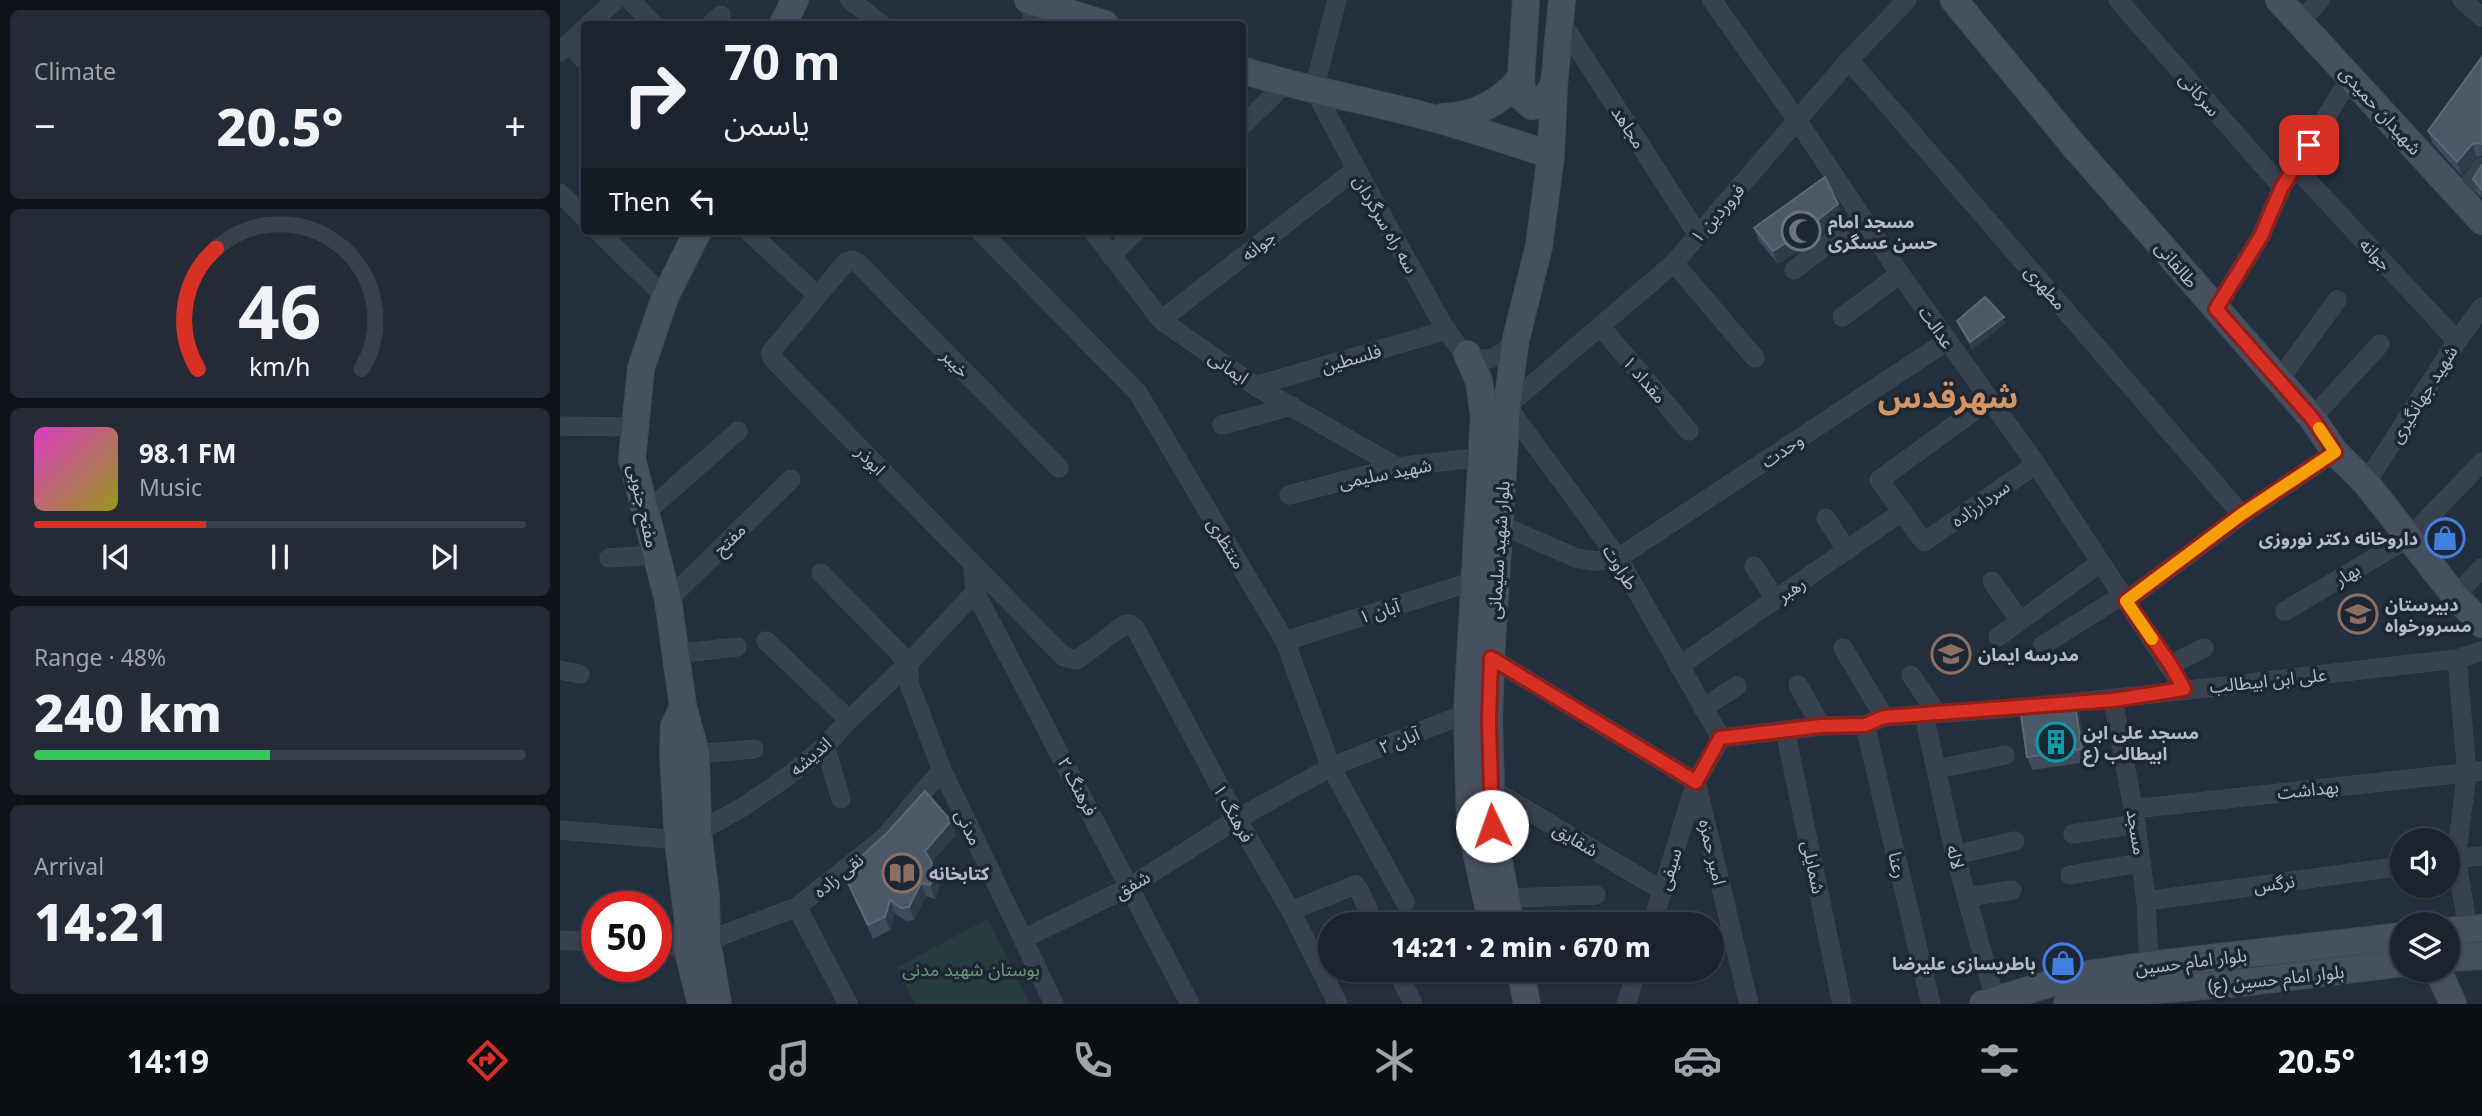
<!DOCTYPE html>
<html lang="en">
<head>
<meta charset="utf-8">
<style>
	body { margin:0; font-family:"Noto Sans","Noto Sans Arabic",sans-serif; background:#242b36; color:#f1f3f6; height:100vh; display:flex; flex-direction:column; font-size:26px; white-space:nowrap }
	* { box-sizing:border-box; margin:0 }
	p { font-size:23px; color:#a0a4aa }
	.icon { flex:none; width:38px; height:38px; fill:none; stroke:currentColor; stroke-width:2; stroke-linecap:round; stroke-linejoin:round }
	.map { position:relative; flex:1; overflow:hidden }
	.side { display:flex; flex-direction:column; gap:10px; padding:10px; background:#0f1319; width:560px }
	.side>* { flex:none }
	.top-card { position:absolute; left:21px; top:21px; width:665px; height:214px; border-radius:7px; box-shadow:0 2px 5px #0004,0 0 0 2px #39404a; background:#1b232e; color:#f1f3f6; overflow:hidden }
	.tools { position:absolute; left:1830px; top:828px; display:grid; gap:14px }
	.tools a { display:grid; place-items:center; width:70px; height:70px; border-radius:50%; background:#1b232e; box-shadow:0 2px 5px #0004,0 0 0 2px #39404a; font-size:35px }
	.speed { position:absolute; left:21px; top:891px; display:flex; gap:14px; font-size:35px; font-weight:700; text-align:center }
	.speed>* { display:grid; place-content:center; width:91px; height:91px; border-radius:50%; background:#1b232e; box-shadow:0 2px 5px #0004,0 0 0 2px #39404a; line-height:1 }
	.speed .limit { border:10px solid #d22; background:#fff; color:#111 }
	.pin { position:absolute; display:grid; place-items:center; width:60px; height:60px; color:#fff; margin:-30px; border-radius:14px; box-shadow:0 4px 10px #0006 }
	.me { position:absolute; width:77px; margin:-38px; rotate:357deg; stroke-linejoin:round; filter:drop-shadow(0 0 5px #0008) }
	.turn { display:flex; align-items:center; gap:24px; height:147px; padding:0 28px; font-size:32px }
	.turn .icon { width:91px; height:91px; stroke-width:2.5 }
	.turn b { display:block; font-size:49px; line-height:60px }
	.then { display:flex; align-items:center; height:66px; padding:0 28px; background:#0003; gap:14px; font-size:26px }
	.big { font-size:52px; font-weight:800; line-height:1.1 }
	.side .card { flex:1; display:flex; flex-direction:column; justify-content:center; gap:10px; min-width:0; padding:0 24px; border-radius:10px; background:#242b36 }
	.side .dial { align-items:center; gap:0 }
	.dial svg { height:182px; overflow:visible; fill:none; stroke:#39404a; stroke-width:7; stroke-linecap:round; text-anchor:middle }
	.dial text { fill:#f1f3f6; stroke:none }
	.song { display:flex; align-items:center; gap:21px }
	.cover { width:84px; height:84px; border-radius:10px; background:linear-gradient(135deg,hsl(310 70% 55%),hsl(60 70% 35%)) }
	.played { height:7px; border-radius:4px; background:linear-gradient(90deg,#d93025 35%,#39404a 35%) }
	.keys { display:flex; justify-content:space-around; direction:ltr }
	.heat { display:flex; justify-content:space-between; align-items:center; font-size:38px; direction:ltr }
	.charge { height:10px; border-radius:5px; background:linear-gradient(90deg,#34c759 48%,#39404a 0) }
	.trip { position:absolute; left:758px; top:912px; width:406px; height:70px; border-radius:35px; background:#1b232e; box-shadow:0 2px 5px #0004,0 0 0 2px #39404a; font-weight:800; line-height:70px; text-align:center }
	.tab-bar { display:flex; height:112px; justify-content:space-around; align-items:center; background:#0b0e12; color:#a0a4aa }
	.tab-bar .icon { width:49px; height:49px }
	.tab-bar .selected { color:#d93025 }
	.tab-bar b { font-size:32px; color:#f1f3f6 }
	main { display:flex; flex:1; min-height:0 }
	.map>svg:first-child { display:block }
</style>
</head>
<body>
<main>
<section class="side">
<div class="card"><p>Climate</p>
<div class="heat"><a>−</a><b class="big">20.5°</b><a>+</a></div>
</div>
<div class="card dial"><svg viewBox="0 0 100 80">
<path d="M14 69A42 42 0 1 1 86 69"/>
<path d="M14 69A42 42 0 0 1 22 16" stroke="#d93025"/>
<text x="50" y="56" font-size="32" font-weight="700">46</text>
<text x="50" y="72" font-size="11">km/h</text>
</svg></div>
<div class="card">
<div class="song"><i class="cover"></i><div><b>98.1 FM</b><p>Music</p></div></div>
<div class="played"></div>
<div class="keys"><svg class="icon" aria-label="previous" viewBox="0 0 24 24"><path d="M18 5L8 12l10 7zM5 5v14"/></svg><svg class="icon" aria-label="pause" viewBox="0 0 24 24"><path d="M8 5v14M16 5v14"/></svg><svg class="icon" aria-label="next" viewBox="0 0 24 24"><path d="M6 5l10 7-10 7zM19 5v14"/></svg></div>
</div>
<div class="card"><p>Range · 48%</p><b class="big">240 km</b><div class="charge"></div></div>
<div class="card"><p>Arrival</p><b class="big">14:21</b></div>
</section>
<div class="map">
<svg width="1922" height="1004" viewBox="0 0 1922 1004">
	<rect width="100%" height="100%" fill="#242f3e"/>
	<polygon fill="#263c3f" points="428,919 470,1004 355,1004 337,967"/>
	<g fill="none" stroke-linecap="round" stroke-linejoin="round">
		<g stroke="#414a57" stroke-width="19">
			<g id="street">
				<polyline points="70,0 93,24"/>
				<polyline points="290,0 321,24"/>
				<path d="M777 0 754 89C788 154 823 219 860 283 870 301 890 343 907 354 927 366 940 356 955 343"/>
				<polyline points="1152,0 1237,120 1340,274 1476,464 1624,689"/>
				<polyline points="1558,0 1722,187"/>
				<polyline points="1902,0 1922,17"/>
				<polyline points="1000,20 1138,235"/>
				<polyline points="1740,22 1760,0"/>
				<polyline points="29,24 56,0"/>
				<polyline points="151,24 161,15"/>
				<polyline points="472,24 473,2"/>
				<polyline points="9,43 24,60"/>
				<polyline points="0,52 24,29"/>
				<polyline points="1289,60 1682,515"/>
				<polyline points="682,126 725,84"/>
				<polyline points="1735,167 1897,341"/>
				<polyline points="0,193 24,217"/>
				<polyline points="1901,196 1922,167"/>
				<polyline points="38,231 105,297"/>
				<polyline points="188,231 257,295"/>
				<polyline points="420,231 578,393 725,641 771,767 845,902"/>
				<polyline points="533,231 601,320 695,386 837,467"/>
				<polyline points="551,256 576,231"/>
				<polyline points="1114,263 1195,358"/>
				<polyline points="1234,270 1301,218"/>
				<polyline points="1656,309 1701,236 1722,187 1791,77"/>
				<polyline points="1282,317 1340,274"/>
				<polyline points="601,320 795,170"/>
				<polyline points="1040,326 1129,431"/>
				<polyline points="1719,380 1777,300"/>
				<polyline points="695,386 887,330"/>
				<polyline points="1429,400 1319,480 1364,542 1476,464"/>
				<polyline points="1752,418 1820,344"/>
				<polyline points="662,425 732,406"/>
				<polyline points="0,426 75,427"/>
				<polyline points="499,468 298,263 293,260 286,262 211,352 212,358 504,657 517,660 564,625 569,624 575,628 677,819 731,911 778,1004"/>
				<polyline points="1806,483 1897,341 1922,307"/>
				<polyline points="729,495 837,467 923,457"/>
				<polyline points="84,514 178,431"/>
				<polyline points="1266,518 1287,551"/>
				<polyline points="939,524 1016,558 1036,561 1058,558 1387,341"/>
				<polyline points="49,558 95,555"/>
				<polyline points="413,566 415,592 630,1004"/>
				<polyline points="1194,566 1215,599"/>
				<polyline points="1432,581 1460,621"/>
				<polyline points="415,592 349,663 349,684 382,770 494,1004"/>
				<polyline points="1895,596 1922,568"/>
				<polyline points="108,600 231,479"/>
				<polyline points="1566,601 1682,515 1775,452"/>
				<polyline points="1725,611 1850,537 1922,462"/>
				<polyline points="1438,637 1540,563"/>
				<polyline points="206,641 289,720"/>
				<polyline points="725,641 914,581"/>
				<polyline points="1483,645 1563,595"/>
				<polyline points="1283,648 1324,717"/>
				<polyline points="115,654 177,647"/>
				<polyline points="931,658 1136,782 1189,1004"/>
				<polyline points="1897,659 1907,772 1896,858 1908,929"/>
				<polyline points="1610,665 1644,648"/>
				<polyline points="1119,666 1343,511"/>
				<polyline points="0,670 20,674"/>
				<polyline points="1351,675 1376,712"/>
				<polyline points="1238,685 1261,726"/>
				<polyline points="1553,700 1576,824 1586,901 1589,965"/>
				<polyline points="1143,708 1177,686"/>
				<polyline points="1364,715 1395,855 1435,999"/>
				<polyline points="1305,725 1371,1004"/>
				<polyline points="1225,730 1282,1004"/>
				<polyline points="1161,738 1058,558 947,406 1114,263 1289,60 1347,0"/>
				<path d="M1161 738 1261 726 1305 725 1324 717C1515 707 1706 680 1897 659L1922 651"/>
				<polyline points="265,746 281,799"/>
				<polyline points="136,754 194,749"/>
				<polyline points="1377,769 1445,755"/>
				<polyline points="930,788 1103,891"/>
				<polyline points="1573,809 1922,771"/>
				<polyline points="0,830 118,840"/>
				<polyline points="138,832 183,807 231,774 265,746 289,720 349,663 261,573"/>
				<polyline points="1513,834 1576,824"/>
				<polyline points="1395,855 1455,841"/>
				<polyline points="1888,859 1922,856"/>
				<polyline points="1510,875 1581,863"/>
				<polyline points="1407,897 1452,890"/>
				<polyline points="946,898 1036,895"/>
				<polyline points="1586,901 1843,866"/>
				<polyline points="237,907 288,1004"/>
				<polyline points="731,911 795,885 799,890 815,924"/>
				<polyline points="1092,924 1136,782 1161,738"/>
				<polyline points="463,939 571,886 677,819 771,767 907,713"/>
				<polyline points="0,940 37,942"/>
				<polyline points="147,941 237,907 324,838 382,770"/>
				<polyline points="96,945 127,947"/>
				<polyline points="837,970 853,1004"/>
				<polyline points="1066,1004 1077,970"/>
			</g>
		</g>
		<g stroke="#414a57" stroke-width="28">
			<g id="secondary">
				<polyline points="468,0 545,24"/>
				<polyline points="966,0 961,78 962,97 972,106 981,104 994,85"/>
				<polyline points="1394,0 1515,147 1752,418 1775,452 1806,483 1895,596 1922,624"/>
				<polyline points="1719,0 1922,221"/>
				<polyline points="223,24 235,0"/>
				<path d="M682 70C743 90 807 100 869 117 910 128 951 142 991 155"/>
				<path d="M883 117C915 116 940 103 961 78"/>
				<polyline points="138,231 105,297 81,368 72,459 108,600 123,706 136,754 138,832 146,897 147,941 158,1004"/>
				<polyline points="907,354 919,381 924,416 907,713 910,824 932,924"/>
				<polyline points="123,707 114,726 113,753 118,840 128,922 127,947 141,1004"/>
				<polyline points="951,924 932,826 929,720 931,658 947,406 955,343 979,246 991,155 994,85 1002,0"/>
				<polyline points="1888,931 1922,928"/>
				<polyline points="1888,958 1922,956"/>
				<polyline points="960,970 967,1004"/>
				<polyline points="1878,970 1893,1004"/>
				<polyline points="1423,1004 1515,976 1589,965 1843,936"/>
				<polyline points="1507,1004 1585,991 1689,982 1843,963"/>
			</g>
		</g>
		<use href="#street" stroke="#38414e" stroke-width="18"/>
		<use href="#secondary" stroke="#465061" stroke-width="26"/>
	</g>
	<g fill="#3f4b5c">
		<polygon points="1922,57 1922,156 1917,157 1902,176 1873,144 1868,131"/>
		<polygon points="1922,165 1922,198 1917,193 1913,179"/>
		<polygon points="1278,204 1283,217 1245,247 1218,264 1199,241 1194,228"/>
		<polygon points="1397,321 1446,323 1412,349 1400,328"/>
		<polygon points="1869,531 1897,532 1900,539 1883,553 1871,538"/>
		<polygon points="1514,700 1519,713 1527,762 1472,770 1467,757"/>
		<polygon points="391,821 396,835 372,862 380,884 375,899 366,896 354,920 346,921 335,913 330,930 313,939 288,883 305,864 302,856"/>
	</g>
	<g fill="#2f3b4b">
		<polygon points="1912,144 1917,157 1902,176 1897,162"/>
		<polygon points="1278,204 1283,217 1245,247 1218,264 1213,251"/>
		<polygon points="1444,317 1446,323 1412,349 1410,342"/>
		<polygon points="1897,532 1900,539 1883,553 1880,546"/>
		<polygon points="1514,700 1519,713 1527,762 1522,749"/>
		<polygon points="391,821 396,835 370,864 365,851"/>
		<polygon points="372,863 380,884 375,899 370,885 371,867"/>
		<polygon points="361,883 366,896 354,920 349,907"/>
		<polygon points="330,900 335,913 330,930 325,917"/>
	</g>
	<g fill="#4b5868" stroke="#5c6777" stroke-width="2">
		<polygon points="1922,57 1922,144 1919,143 1912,144 1897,162 1868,131"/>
		<polygon points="1922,165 1922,190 1913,179"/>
		<polygon points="1265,177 1278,204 1240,234 1213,251 1194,228"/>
		<polygon points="1425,297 1444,317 1410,342 1397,321"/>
		<polygon points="1886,518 1897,532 1880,546 1869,531"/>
		<polygon points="1514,700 1522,749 1467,757 1460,708"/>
		<polygon points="365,791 391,821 365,851 372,863 371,867 376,871 370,885 361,883 349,907 341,908 330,900 325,917 308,925 288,883 306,864 302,856 328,832"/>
	</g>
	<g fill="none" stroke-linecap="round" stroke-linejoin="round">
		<g stroke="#8d1f18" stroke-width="18">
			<polyline id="route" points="932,826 929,720 931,658 1136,782 1160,738 1261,726 1305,725 1324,717 1553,700 1624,689 1610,664 1566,601 1682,514 1775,452 1752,418 1656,309 1701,236 1722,187 1749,145"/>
		</g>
		<use href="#route" stroke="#d93025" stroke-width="12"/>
		<polyline stroke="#f59e0b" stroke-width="12" points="1592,639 1566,601 1682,514 1775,452 1759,428"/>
	</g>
	<defs>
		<g id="mosque-ring" transform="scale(2.0125)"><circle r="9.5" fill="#1d2633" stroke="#6b7280" stroke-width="1.5"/><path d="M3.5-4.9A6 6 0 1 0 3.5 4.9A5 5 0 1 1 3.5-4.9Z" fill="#6b7280"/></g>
		<g id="shop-ring" transform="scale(2.0125)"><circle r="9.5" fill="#1d2633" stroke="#3f7fe0" stroke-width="1.5"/><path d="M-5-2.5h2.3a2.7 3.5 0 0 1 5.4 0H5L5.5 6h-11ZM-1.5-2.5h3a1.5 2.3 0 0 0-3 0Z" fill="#3f7fe0"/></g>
		<g id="school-ring" transform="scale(2.0125)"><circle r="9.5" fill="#1d2633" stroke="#8d6e63" stroke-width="1.5"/><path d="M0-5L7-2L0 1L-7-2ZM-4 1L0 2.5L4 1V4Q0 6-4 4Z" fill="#8d6e63"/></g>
		<g id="building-ring" transform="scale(2.0125)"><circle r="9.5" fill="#1d2633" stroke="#0f9aa8" stroke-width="1.5"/><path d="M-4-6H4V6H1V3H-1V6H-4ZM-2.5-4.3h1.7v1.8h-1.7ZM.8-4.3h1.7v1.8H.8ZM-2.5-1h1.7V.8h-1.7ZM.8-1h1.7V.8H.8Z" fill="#0f9aa8"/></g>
		<g id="library-ring" transform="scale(2.0125)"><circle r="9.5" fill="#1d2633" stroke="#8d6e63" stroke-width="1.5"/><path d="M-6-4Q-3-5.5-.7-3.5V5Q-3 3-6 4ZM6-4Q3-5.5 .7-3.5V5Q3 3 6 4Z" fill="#8d6e63"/></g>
	</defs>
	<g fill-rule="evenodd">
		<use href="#mosque-ring" x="1241" y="231"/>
		<use href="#shop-ring" x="1885" y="538"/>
		<use href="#school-ring" x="1798" y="614"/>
		<use href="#school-ring" x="1391" y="654"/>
		<use href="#building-ring" x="1496" y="742"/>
		<use href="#library-ring" x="342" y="873"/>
		<use href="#shop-ring" x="1503" y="963"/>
	</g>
	<g text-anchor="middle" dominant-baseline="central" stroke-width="7" stroke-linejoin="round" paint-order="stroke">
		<g font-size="18" fill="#b4bcc9" stroke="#1d2633">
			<text transform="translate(1640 94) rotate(49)">سرکانی</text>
			<text transform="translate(1821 110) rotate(48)">شهیدان حمیدی</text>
			<text transform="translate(1069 127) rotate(57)">مجاهد</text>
			<text transform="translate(1157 213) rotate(-49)">فروردین ۱</text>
			<text transform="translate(826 224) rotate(60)">سه راه سرگردان</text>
			<text transform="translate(698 245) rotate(-38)">جوانه</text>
			<text transform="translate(1816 254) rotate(47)">جوانه</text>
			<text transform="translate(1617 264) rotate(49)">طالقانی</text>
			<text transform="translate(1486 287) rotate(49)">مطهری</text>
			<text transform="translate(1377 327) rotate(55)">عدالت</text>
			<text transform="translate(791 358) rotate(-16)">فلسطین</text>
			<text transform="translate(396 363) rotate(46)">خیبر</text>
			<text transform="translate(669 367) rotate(35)">ایمانی</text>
			<text transform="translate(1085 379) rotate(49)">مقداد ۱</text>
			<text transform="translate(1863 394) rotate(-58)">شهید جهانگیری</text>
			<text transform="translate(1222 450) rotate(-34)">وحدت</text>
			<text transform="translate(311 460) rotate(46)">ابوذر</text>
			<text transform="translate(825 473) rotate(-11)">شهید سلیمی</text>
			<text transform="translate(1420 503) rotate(-35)">سردارزاده</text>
			<text transform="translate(84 506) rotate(77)">مفتح جنوبی</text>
			<text transform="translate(169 539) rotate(-44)">مفتح</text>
			<text transform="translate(667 543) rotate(59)">منتظری</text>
			<text transform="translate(938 550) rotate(-86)">بلوار شهید سلیمانی</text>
			<text transform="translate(1061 567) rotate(58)">طراوت</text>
			<text transform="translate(1787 574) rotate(-31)">بهار</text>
			<text transform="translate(1231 589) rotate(-34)">رهبر</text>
			<text transform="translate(819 611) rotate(-17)">آبان ۱</text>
			<text transform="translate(1708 680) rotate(-6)">علی ابن ابیطالب</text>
			<text transform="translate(839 740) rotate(-21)">آبان ۲</text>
			<text transform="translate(250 756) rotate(-41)">اندیشه</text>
			<text transform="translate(518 786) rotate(62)">فرهنگ ۲</text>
			<text transform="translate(1748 789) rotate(-6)">بهداشت</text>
			<text transform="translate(674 813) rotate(61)">فرهنگ ۱</text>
			<text transform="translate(409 827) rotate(64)">مدنی</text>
			<text transform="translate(1577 832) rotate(81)">مسجد</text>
			<text transform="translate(1016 839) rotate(31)">شقایق</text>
			<text transform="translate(1153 852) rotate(77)">امیر حمزه</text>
			<text transform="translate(1396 857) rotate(76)">لاله</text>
			<text transform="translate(1338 865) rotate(77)">رعنا</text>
			<text transform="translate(1254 867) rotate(78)">شمایلی</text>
			<text transform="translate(1109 869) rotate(-73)">سیفی</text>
			<text transform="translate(278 875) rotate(-39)">نقی زاده</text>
			<text transform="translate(1714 883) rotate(-8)">نرگس</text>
			<text transform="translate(572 884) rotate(-30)">شفق</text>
			<text transform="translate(1631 961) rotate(-7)">بلوار امام حسین</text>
			<text transform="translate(1716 978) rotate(-6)">بلوار امام حسین (ع)</text>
		</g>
		<g font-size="18" font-weight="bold" fill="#b4bcc9" stroke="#1d2633" text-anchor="start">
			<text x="1268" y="221">مسجد امام<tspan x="1268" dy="21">حسن عسگری</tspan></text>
			<text x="1858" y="538" text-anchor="end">داروخانه دکتر نوروزی</text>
			<text x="1825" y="604">دبیرستان<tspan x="1825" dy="21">مسرورخواه</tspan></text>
			<text x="1418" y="654">مدرسه ایمان</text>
			<text x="1523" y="732">مسجد علی ابن<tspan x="1523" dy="21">ابیطالب (ع</tspan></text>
			<text x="369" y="873">کتابخانه</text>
			<text x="1476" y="963" text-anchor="end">باطریسازی علیرضا</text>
		</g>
		<g font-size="18" fill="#6b9a76" stroke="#1d2633">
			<text x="411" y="969">بوستان شهید مدنی</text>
		</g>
		<g font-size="32" font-weight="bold" fill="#d59563" stroke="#1d2633">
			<text x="1388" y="395">شهرقدس</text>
		</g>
	</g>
</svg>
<div class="tools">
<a><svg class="icon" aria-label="sound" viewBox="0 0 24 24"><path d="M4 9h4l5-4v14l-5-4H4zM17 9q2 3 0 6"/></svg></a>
<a><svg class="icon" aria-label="layers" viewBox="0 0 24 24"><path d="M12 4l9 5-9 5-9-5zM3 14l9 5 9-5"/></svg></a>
</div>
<div class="speed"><div class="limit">50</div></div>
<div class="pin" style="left:1749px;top:145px;background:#d93025"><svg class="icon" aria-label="arrive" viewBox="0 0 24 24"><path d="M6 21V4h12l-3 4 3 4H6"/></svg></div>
<svg class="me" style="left:932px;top:826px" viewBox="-20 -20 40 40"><circle r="19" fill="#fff"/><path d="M0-13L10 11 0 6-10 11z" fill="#d93025"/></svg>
<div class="trip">14:21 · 2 min · 670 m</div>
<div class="top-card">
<div class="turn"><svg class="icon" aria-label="right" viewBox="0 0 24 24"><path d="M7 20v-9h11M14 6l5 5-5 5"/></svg><div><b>70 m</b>یاسمن</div></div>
<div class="then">Then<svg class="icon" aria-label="left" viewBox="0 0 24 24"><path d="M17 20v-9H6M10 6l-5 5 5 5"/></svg></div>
</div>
</div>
</main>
<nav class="tab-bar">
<b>14:19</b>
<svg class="icon selected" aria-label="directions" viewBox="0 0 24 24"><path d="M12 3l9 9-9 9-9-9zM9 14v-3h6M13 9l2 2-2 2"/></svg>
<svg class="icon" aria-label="music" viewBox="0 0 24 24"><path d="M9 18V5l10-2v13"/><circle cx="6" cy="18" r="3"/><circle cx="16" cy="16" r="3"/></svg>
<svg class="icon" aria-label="phone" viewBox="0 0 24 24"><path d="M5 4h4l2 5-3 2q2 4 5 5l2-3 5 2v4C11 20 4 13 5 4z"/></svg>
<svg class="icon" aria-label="climate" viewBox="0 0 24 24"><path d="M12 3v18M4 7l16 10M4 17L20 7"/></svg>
<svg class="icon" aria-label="car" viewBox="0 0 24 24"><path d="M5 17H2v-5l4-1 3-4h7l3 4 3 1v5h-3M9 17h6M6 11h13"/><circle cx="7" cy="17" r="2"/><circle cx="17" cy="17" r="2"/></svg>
<svg class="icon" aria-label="filters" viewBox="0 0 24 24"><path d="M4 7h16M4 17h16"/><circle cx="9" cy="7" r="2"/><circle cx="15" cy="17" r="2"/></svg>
<b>20.5°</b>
</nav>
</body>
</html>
